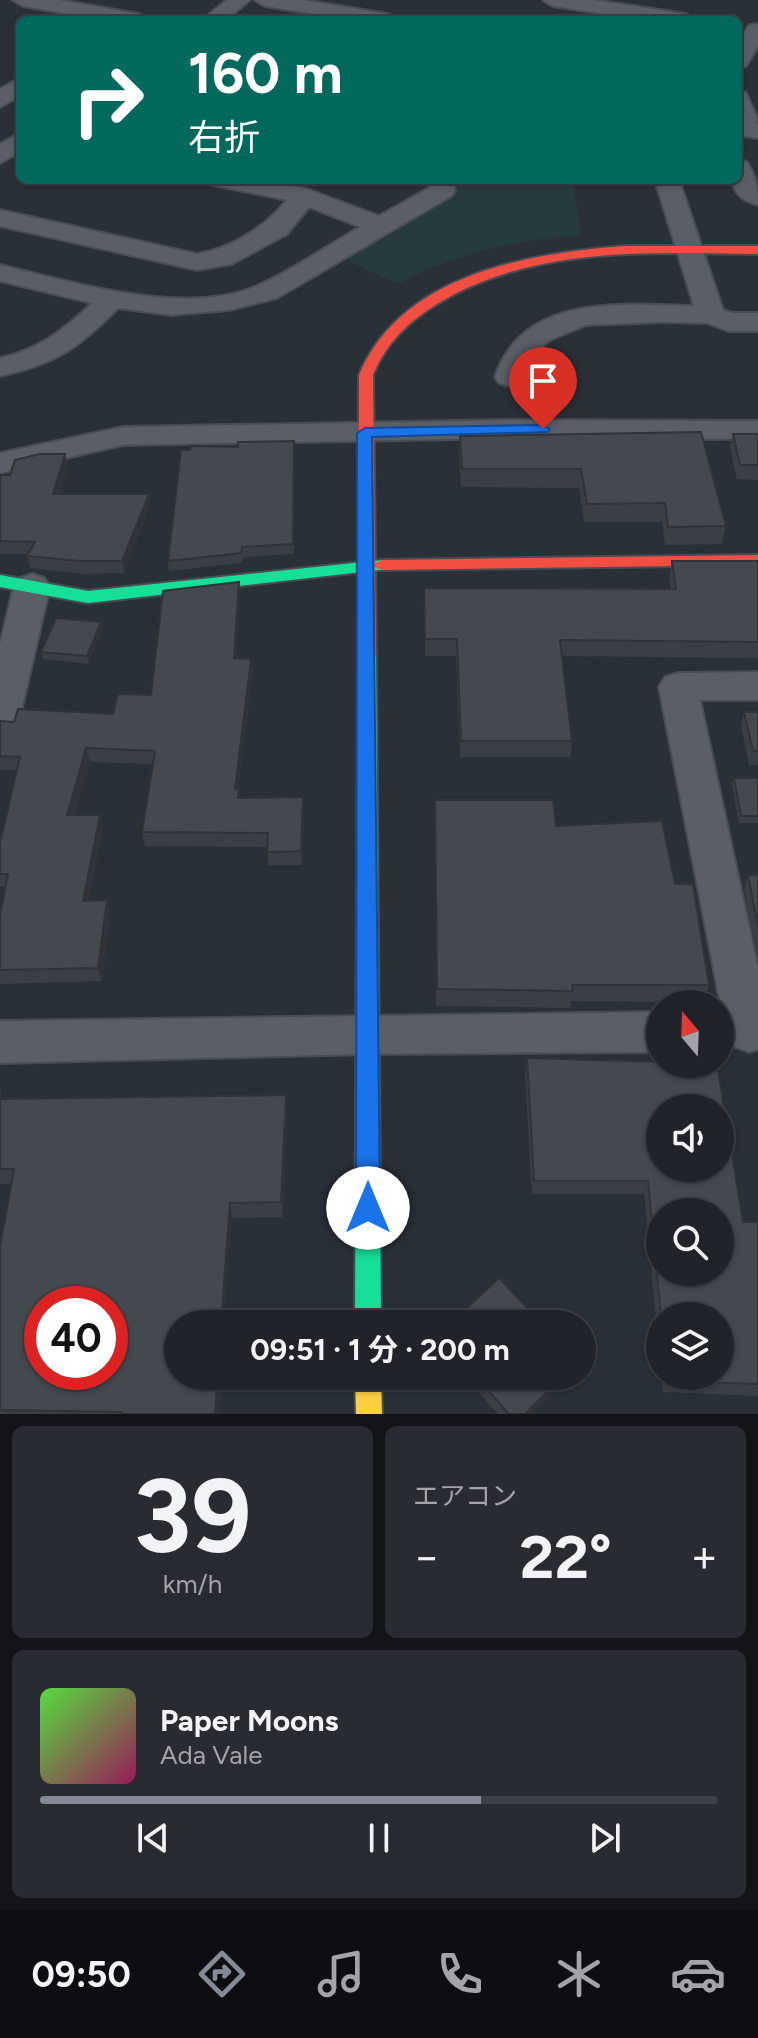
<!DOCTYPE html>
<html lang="ja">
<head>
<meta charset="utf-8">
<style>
	body { margin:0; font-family:Figtree,"Noto Sans JP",sans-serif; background:#282c32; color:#f1f3f6; height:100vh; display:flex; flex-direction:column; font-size:30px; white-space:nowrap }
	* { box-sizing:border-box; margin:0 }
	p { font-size:26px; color:#a2a4a8 }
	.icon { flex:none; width:44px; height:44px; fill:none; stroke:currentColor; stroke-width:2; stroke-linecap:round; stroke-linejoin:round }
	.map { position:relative; height:1414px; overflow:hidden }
	.side { display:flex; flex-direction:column; gap:12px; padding:12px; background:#121417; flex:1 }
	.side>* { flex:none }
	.top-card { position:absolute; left:16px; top:16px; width:726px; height:168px; border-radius:12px; box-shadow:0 2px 6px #0004,0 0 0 2px #3d4147; background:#00695c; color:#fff; overflow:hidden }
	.needle { width:52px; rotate:341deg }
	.buttons { position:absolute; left:646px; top:990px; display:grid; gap:16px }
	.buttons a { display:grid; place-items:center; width:88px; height:88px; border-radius:50%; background:#20242a; box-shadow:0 2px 6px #0004,0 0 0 2px #3d4147; font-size:40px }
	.speed { position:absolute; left:24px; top:1286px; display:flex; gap:16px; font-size:40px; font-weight:700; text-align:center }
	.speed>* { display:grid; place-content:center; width:104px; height:104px; border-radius:50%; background:#20242a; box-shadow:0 2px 6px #0004,0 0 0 2px #3d4147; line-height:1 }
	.speed .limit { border:12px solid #d22; background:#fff; color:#111 }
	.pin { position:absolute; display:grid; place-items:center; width:68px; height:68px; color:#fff; margin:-82px -34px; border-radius:50% 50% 50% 0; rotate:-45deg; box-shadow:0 0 8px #0007 }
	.pin .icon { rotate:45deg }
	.me { position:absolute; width:88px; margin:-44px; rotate:0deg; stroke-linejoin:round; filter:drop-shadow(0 0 6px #0008) }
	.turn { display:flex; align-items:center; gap:28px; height:168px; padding:0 40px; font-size:36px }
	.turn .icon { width:104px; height:104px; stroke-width:2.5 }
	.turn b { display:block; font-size:56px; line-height:68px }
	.big { font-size:60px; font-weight:700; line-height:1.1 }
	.side .card { flex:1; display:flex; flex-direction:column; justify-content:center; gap:12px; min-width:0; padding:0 28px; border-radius:12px; background:#282c32 }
	.side .dial { align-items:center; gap:0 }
	.dial b { font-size:104px; line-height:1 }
	.song { display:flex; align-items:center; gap:24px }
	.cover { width:96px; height:96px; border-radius:12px; background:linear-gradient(135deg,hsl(110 70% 55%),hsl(330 70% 35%)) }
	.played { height:8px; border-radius:4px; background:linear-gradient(90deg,#848b96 65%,#3d4147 65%) }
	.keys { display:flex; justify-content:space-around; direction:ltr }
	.heat { display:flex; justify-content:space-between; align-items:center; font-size:44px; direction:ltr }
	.side .tiles { flex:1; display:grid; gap:12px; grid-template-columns:1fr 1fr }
	.card:last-child { grid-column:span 2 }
	.trip { position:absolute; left:164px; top:1310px; width:432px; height:80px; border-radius:40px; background:#20242a; box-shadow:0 2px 6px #0004,0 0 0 2px #3d4147; font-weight:700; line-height:80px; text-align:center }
	.tab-bar { display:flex; height:128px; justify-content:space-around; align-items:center; background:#0d0e11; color:#a2a4a8 }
	.tab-bar .icon { width:56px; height:56px }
	.tab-bar .active { color:#848b96 }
	.tab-bar b { font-size:36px; color:#f1f3f6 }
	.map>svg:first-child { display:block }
</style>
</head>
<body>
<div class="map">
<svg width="758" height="1414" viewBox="0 0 758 1414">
	<rect width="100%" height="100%" fill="#2a3038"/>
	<path fill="#273a3e" d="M453 180H573L581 235C516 240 456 253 398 284L341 258 453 191Z"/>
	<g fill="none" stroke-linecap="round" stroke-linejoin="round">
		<g stroke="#484c53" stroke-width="4">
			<g id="street">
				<polygon points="13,0 59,0 139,14 150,20 103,20 23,6"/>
				<polygon points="227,0 250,0 226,20 202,20"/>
				<polygon points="255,0 303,0 388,14 399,20 350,20 265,6"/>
				<polygon points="543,0 594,0 686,14 697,20 644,20 553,6"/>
				<polygon points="758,24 758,46 746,66 738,68 738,43 749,25"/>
				<polygon points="20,78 20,96 0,107 0,89"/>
				<polygon points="738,91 746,93 758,120 755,123 758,124 758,138 738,135"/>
				<polygon points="20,133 20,152 0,163 0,144"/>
				<path d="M738 160 747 162C756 176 758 188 758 205 741 200 737 196 731 180H738Z"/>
				<path d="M210 180H261L304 188 379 216 429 188V180H453L455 191 451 196 277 298 229 310 171 315 118 308C79 348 55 364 0 376V358C38 350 64 330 92 303L0 281V265C73 282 188 318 259 285 294 269 327 246 360 227L309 207 287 234 232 264 197 270 0 226V210L197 254C232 248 265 227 287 200L213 185Z"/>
				<path d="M655 180H679L723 310 732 313H758V331H728L707 323 662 322 586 325 550 340 533 355 521 383 510 386 499 383 495 377C523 293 622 304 694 306Z"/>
				<polygon points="512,420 758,421 758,439 512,438 123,445 0,473 0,453 123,427"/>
				<polygon points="32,574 44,578 50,586 19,720 14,730 0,734 0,644 14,586 20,578"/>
				<polygon points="758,672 758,700 700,700 758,968 758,1049 749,1052 733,1046 726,1032 659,687 665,677 678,673"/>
				<polygon points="660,1012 660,1052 368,1054 0,1063 0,1021"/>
			</g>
		</g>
		<g stroke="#484c53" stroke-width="4">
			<g id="fast">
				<polygon points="382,560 388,561 390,565 388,569 88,603 0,587 0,575 88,591"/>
				<polygon points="367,649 376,655 381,1324 355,1324 358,655"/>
			</g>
		</g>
		<g stroke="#484c53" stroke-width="4">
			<polygon id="slow" points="355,1376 381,1376 382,1414 356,1414"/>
		</g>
		<g stroke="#484c53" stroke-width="4">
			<path id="jam" d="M626 246H758V254C649 253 534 245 437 304 408 322 386 343 373 375L375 563 382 560 758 555V565L382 570 375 567 376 655 373 659H361L358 655 359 375C401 274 529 253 626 246Z"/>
		</g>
		<use href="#street" fill="#5a5e66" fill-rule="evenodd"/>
		<use href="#fast" fill="#16e098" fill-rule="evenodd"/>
		<use href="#slow" fill="#ffcf43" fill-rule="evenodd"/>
		<use href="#jam" fill="#f24e42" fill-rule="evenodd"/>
	</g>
	<g fill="#3a3f45">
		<polygon points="701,432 726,526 722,544 665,545 662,522 584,522 579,488 461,487 459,455 460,436"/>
		<polygon points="733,434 758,434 758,480 737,479 730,448"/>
		<polygon points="294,441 294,554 243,557 242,563 169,571 168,561 190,450"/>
		<polygon points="68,467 60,494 150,506 124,573 82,574 30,568 27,556 28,554 0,554 0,475 10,475"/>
		<polygon points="672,561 758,561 758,658 562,656 572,741 570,757 460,757 456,656 425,656 424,588 671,589 669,577"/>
		<polygon points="239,582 240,596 236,658 253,673 238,789 240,798 303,797 304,811 302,865 268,865 267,847 145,846 142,832 153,764 90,762 75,815 103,829 89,901 107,900 110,914 102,981 0,984 0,916 6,887 0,887 0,843 17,770 0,770 0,721 14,722 113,714 151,695"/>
		<polygon points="102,630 89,664 43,659 41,652"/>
		<polygon points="744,712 758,712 758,765 749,765 741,726"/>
		<polygon points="734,778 758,778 758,823 739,823 732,785"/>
		<polygon points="435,800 556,826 675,884 709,985 704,1002 571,1001 570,1008 436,1006"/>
		<polygon points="748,875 758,875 758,964 744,889"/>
		<polygon points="527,1058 743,1222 758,1222 758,1396 663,1392 662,1376 720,1376 720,1316 660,1316 660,1361 644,1194 532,1194 525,1072"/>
		<polygon points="0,1089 1,1093 0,1099 287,1111 283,1217 232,1218 178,1376 222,1376 219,1414 0,1414 0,1247 11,1184 0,1184"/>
		<polygon points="464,1376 569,1376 532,1414 498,1414"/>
	</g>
	<g fill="#303338">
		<polygon points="65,454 68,467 56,507 53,494"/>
		<polygon points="149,494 150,506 124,573 122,561"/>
		<polygon points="239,582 240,596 236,672 234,658"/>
		<polygon points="101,622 102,630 89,664 87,656"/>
		<polygon points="251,659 253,673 236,802 235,789"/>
		<polygon points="86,748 90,762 71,829 67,815"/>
		<polygon points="303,797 304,811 302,865 301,851"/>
		<polygon points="100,815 103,829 87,914 83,901"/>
		<polygon points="107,900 110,914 102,981 98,968"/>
		<polygon points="286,1095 287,1111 283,1217 281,1202"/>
		<polygon points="230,1203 232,1218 225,1324 221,1324"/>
		<polygon points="218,1376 222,1376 219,1414 215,1414"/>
		<polygon points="562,1376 569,1376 532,1414 525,1414"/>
	</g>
	<g fill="#444950" stroke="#303338" stroke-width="2" fill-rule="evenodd">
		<polygon points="701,432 726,526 668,527 665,503 587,504 581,469 462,469 460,436"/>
		<polygon points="733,434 758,434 758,465 740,465"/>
		<polygon points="294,441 293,544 242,547 241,553 168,561 181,450 190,450 191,446 238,447 238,442"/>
		<polygon points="40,454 65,454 53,494 149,494 122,561 80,561 27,556 35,542 0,541 0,475 10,475 15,460"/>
		<polygon points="672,561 758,561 758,642 560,640 572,741 461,741 457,639 425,639 424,588 676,589"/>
		<polygon points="239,582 234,658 251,659 235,789 239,789 238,798 303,797 301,851 267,852 268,833 142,832 155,751 86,748 67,815 100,815 83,901 107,900 98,968 0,970 0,916 8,874 0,874 0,843 20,757 0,756 0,721 14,722 18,709 113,714 118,694 151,695 163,591"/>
		<polygon points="56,618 101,622 87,656 41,652"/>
		<polygon points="744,712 758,712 758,751 753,751"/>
		<polygon points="734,778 758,778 758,816 741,816"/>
		<polygon points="435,800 553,800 556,826 662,821 675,884 693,884 709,985 572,985 573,991 437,989"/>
		<polygon points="748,875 758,875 758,926"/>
		<path d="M527 1058 660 1062V1064H717L743 1222H758V1384L668 1381 667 1376H720V1316H661L648 1181H534ZM660 1108H720V1168H660ZM660 1212H720V1272H660Z"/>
		<path d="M286 1095 281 1202 230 1203 221 1324H178V1376H218L215 1414H122V1412L0 1410V1247L14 1169H0V1099ZM42 1304H110V1372H42Z"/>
		<polygon points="499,1278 542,1324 450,1324"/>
		<polygon points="475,1376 562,1376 525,1414 509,1414"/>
	</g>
	<polygon fill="#1a73e8" stroke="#114b97" stroke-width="2" points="543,425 550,429 548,432 372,437 380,1208 377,1216 368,1220 360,1216 356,1208 357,433 365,428"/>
</svg>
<div class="buttons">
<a><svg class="needle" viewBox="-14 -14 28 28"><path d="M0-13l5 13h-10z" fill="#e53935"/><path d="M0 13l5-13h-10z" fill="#a2a4a8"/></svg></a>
<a><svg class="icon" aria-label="sound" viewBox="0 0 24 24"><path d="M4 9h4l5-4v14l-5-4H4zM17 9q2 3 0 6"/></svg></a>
<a><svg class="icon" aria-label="search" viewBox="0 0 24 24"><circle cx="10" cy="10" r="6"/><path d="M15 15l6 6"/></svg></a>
<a><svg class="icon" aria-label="layers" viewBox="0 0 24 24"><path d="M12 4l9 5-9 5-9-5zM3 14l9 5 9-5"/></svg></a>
</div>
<div class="speed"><div class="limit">40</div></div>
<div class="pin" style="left:543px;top:429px;background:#d93025"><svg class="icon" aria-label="arrive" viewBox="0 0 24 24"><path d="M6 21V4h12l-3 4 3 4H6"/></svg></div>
<svg class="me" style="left:368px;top:1208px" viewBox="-20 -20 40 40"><circle r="19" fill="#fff"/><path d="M0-13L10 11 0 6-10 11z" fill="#1a73e8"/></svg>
<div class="trip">09:51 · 1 分 · 200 m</div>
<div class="top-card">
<div class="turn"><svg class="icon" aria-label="right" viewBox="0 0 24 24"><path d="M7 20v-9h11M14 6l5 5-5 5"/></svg><div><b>160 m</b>右折</div></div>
</div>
</div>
<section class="side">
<div class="tiles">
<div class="card dial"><b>39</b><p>km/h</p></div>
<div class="card"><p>エアコン</p>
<div class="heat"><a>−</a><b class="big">22°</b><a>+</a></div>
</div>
<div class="card">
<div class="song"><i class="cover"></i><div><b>Paper Moons</b><p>Ada Vale</p></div></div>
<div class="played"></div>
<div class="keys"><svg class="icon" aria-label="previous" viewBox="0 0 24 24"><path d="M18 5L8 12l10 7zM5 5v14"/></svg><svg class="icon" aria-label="pause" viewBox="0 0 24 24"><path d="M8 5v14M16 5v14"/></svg><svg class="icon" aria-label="next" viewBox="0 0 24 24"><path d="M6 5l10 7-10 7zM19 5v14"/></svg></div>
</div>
</div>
</section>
<nav class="tab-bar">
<b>09:50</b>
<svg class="icon active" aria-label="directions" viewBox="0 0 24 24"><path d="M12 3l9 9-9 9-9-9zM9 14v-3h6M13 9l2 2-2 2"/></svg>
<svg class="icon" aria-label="music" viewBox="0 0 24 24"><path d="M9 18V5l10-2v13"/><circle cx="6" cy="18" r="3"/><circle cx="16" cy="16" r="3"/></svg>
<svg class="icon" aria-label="phone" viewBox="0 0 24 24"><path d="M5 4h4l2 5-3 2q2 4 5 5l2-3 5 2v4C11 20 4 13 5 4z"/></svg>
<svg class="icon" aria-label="climate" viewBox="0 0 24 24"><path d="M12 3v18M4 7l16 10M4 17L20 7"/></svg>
<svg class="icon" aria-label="car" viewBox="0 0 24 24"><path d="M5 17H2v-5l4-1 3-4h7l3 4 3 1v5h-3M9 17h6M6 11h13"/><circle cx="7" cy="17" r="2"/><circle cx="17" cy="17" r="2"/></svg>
</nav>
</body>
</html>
